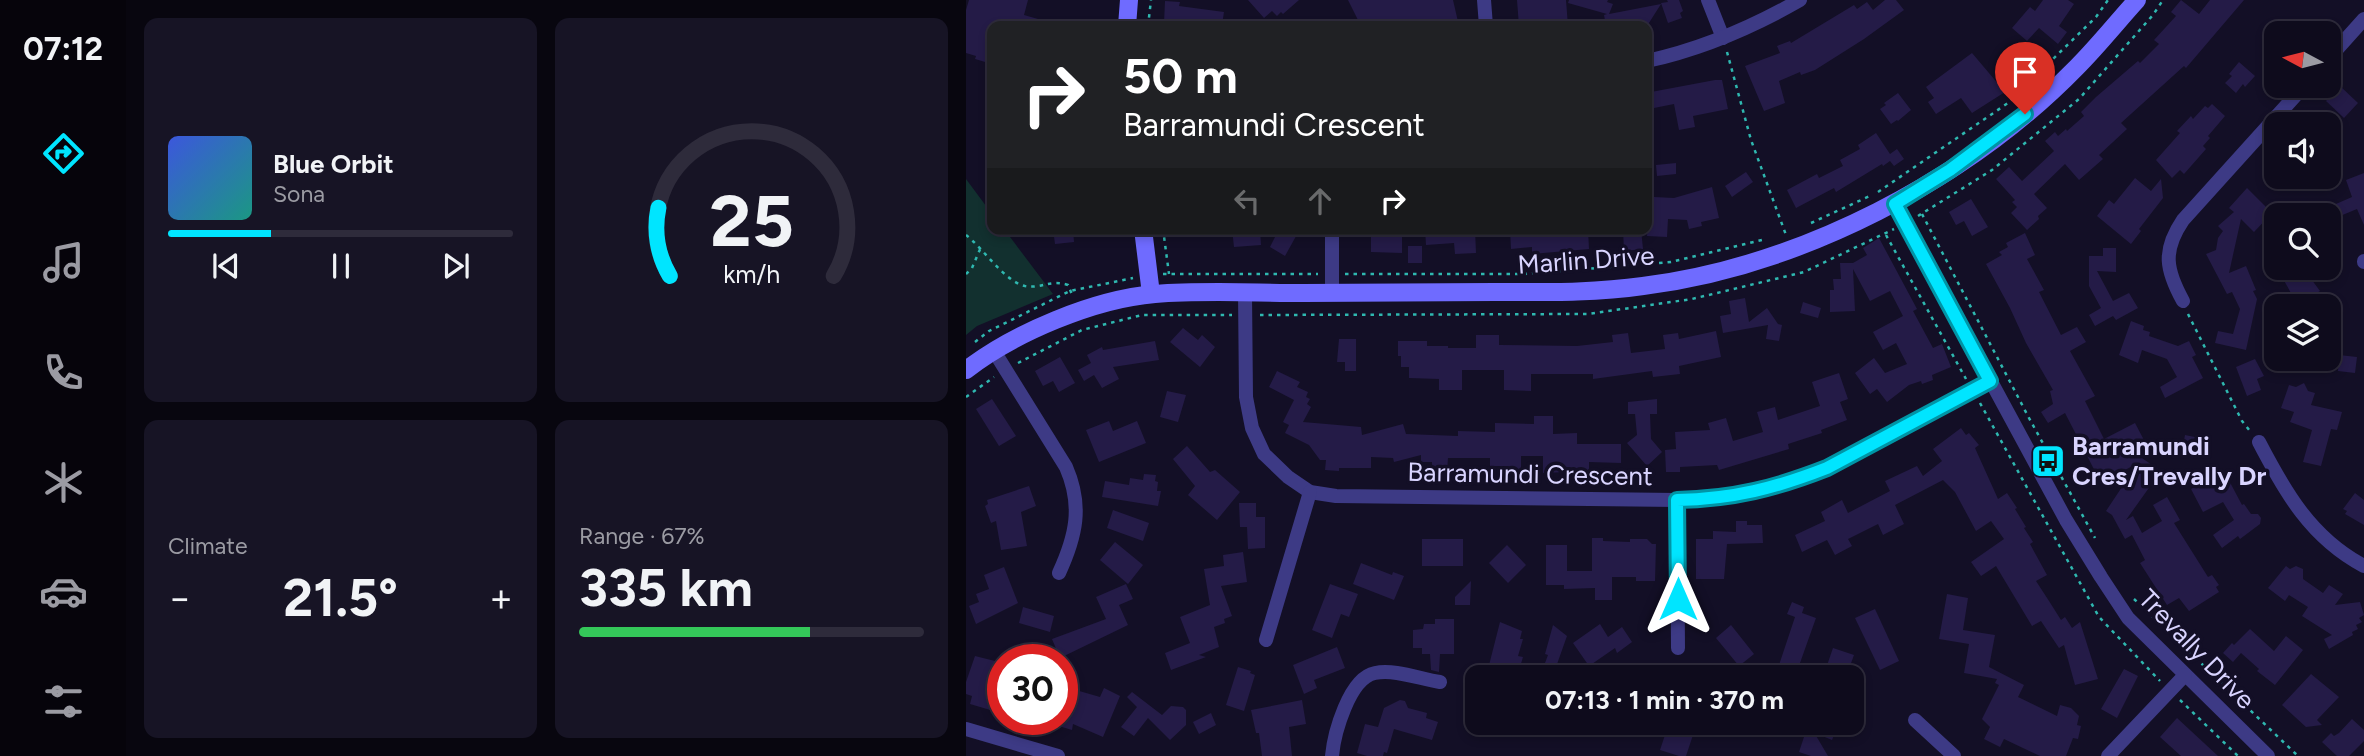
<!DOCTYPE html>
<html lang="en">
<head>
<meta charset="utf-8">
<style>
	body { margin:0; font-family:Figtree,sans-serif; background:#171425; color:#f1f3f6; height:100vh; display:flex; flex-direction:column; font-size:26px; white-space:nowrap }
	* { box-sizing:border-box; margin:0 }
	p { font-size:23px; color:#9b9ba3 }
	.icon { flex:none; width:38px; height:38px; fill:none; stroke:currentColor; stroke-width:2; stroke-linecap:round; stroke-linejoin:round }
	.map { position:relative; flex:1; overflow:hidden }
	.panel { display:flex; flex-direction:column; gap:18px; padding:18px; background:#08060f; width:840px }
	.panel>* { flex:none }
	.hud { position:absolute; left:21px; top:21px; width:665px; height:214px; border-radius:14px; box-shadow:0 4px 10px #0003,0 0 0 2px #2e2b3b; background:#202124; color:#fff; overflow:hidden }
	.needle { width:46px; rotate:277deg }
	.tools { position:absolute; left:1298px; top:21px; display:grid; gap:14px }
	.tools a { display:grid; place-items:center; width:77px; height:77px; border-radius:14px; background:#0e0b1c; box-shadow:0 4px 10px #0003,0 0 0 2px #2e2b3b; font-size:35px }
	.speed { position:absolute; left:21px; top:644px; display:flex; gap:14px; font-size:35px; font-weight:700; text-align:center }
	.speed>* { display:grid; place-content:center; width:91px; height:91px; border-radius:50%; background:#0e0b1c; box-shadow:0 4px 10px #0003,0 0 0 2px #2e2b3b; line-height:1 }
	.speed .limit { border:10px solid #d22; background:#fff; color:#111 }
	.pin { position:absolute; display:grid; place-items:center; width:60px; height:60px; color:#fff; margin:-72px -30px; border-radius:50% 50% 50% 0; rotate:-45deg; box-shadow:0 0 7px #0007 }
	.pin .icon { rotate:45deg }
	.me { position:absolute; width:77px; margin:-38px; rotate:0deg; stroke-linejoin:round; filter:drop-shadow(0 0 5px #0008) }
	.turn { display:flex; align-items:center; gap:24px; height:147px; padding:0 21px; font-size:32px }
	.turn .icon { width:91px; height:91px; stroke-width:2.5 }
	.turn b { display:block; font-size:49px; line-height:60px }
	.lanes { display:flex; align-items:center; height:66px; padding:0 21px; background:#0003; justify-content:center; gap:35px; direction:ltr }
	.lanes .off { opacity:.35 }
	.big { font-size:52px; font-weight:700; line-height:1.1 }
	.panel .tile { flex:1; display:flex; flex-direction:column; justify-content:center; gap:10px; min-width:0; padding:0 24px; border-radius:14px; background:#171425 }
	.panel .dial { align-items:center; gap:0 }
	.dial svg { height:182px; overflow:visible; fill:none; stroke:#2e2b3b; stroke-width:7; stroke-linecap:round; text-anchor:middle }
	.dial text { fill:#f1f3f6; stroke:none }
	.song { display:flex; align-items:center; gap:21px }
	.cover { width:84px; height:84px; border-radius:10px; background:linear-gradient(135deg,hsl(230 70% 55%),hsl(170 70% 35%)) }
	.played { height:7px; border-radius:4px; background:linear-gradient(90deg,#00e5ff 30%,#2e2b3b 30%) }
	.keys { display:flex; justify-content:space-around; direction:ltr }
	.heat { display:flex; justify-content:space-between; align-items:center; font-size:38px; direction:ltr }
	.charge { height:10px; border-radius:5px; background:linear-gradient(90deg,#34c759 67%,#2e2b3b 0) }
	.panel .tiles { flex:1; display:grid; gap:18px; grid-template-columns:repeat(2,1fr) }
	.trip { position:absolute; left:499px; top:665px; width:399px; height:70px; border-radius:14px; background:#0e0b1c; box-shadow:0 4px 10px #0003,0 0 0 2px #2e2b3b; font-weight:700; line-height:70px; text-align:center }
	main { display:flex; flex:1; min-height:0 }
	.tabs { display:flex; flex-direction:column; width:126px; justify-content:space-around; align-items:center; background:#06040b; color:#9b9ba3 }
	.tabs .icon { width:49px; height:49px }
	.tabs .active { color:#00e5ff }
	.tabs b { font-size:32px; color:#f1f3f6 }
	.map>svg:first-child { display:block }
</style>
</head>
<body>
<main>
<nav class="tabs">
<b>07:12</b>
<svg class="icon active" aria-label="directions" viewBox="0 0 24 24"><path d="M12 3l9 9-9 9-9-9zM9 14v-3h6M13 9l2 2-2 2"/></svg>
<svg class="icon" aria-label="music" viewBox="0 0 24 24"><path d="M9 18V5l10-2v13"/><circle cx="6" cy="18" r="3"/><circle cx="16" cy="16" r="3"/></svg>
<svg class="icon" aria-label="phone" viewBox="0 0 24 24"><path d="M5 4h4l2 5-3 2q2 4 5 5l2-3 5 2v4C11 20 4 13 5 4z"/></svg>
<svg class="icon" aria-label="climate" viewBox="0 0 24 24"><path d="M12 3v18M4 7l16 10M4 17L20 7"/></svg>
<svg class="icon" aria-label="car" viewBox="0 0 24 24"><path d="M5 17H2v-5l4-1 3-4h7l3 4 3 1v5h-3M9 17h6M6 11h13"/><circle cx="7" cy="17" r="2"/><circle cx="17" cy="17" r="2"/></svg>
<svg class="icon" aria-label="filters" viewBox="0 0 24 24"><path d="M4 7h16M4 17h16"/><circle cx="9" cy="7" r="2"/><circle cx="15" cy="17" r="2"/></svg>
</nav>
<section class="panel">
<div class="tiles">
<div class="tile">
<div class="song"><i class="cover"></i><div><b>Blue Orbit</b><p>Sona</p></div></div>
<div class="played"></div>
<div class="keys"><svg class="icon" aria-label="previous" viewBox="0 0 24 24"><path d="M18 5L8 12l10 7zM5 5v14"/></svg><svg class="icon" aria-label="pause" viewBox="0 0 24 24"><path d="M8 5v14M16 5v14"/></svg><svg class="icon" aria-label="next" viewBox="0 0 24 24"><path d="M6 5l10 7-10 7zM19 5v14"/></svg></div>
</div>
<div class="tile dial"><svg viewBox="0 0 100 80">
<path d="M14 69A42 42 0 1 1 86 69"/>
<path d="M14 69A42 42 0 0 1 9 39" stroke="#00e5ff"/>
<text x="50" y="56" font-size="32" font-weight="700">25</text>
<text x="50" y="72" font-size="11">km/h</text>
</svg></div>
<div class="tile"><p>Climate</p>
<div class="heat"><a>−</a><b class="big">21.5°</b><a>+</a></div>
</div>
<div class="tile"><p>Range · 67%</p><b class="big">335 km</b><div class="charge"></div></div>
</div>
</section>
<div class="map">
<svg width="1398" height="756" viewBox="0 0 1398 756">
	<rect width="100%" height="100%" fill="#130f26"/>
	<polygon fill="#12302f" points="0,179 26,214 26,229 38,229 87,294 11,326 0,335"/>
	<g fill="#241b47">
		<polygon points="3,0 62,0 58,15 86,23 85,26 26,26 26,64 9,59 10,56 0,53 0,10"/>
		<polygon points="282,0 333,0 317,14 315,12 311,16 306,11 298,18"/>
		<polygon points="382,0 487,0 493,26 441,26 438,19 425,26 395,26"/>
		<polygon points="551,0 600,0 602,26 553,26"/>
		<polygon points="603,0 642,0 641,2 647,4 643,14 695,4 681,26 640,26 638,15 641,14 602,3"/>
		<polygon points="701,0 713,0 717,11 714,13 716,18 702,23 695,3 702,2"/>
		<polygon points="919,0 930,0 938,10 898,39 849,70 835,75 834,72 813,81 819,103 798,111 779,66 814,53 811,46 824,41 825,43 888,5 891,9 901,2 907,10"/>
		<polygon points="1077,0 1102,0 1108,4 1093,26 1101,32 1092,44 1073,28 1061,41 1046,28 1064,7 1069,11"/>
		<polygon points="1215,0 1233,14 1244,0 1278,0 1220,68 1218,66 1155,123 1161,129 1133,155 1137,159 1113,180 1099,164 1068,194 1081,208 1072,216 1073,219 1061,230 1045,213 1051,207 1046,202 1049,200 1030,179 1043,167 1056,181 1088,151 1079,141 1089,132 1092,136 1100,129 1101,131 1118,116 1115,112 1130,97 1172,61 1174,63 1193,44 1188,40 1210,16 1205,12"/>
		<polygon points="199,1 214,2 213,6 258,12 256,25 241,23 240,26 200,26 201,24 198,23"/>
		<polygon points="1006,53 1039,92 1006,113 995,98 970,114 962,102 968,98 960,87"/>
		<polygon points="1273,62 1289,76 1279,87 1277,84 1270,93 1259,83 1266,76 1263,74"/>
		<polygon points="749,80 756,80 762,109 727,116 729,127 713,130 708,104 688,108 685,92"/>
		<polygon points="1374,86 1392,103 1378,118 1360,101"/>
		<polygon points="932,93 945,110 932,121 931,120 925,124 914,109 920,105 918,103"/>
		<polygon points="1246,104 1259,116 1242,136 1244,138 1237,146 1240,149 1218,174 1214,170 1206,178 1190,160 1214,133 1211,131 1225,116 1227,119 1239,106 1242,108"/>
		<polygon points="910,133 924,154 931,149 938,159 928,166 924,161 917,166 916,164 870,192 868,188 830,208 821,190 851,174 853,178 877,166 874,160 894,149 892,145"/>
		<polygon points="710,163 710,174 691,176 690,165"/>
		<polygon points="780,172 787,182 766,197 759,186"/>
		<polygon points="1398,173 1398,225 1391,209 1374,216 1363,229 1363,207 1386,197 1380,180"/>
		<polygon points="1169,178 1185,191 1195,179 1197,198 1173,229 1175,231 1165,244 1131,216 1143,200 1148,204"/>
		<polygon points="746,187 753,218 735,222 736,226 723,229 721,220 702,219 701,237 681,236 682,215 687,216 688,197 708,198"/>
		<polygon points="1281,188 1306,213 1288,232 1275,219 1263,273 1280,266 1290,290 1287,291 1291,299 1280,350 1249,343 1252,331 1267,334 1274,309 1266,292 1261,294 1240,254 1250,250 1252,238 1257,231 1252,226 1268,212 1263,208"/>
		<polygon points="1005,199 1022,227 1006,236 998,221 990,225 983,212"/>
		<polygon points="87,229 107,229 108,242 89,244"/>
		<polygon points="266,229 294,229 295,245 268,247"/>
		<polygon points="313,229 334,229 319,256 304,247"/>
		<polygon points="405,229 436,229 436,253 405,252"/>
		<polygon points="459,229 509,229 510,253 489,254 488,243 460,245"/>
		<polygon points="544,229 622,229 623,249 566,254 566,247 545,249"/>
		<polygon points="657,229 675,229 677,249 658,251"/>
		<polygon points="1059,233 1069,255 1061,259 1078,290 1073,292 1095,335 1111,327 1120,342 1104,351 1129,396 1119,401 1138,439 1169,423 1179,442 1164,450 1195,471 1160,520 1167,516 1176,533 1196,521 1187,505 1201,497 1214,520 1208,523 1242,577 1246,575 1253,585 1250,587 1253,592 1223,611 1213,598 1201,605 1174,563 1179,560 1166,535 1159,539 1146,515 1140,511 1172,463 1135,483 1099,413 1082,423 1075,412 1087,404 1084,391 1087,390 1060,343 1044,308 1020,264 1036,255 1033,252 1042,247 1040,243"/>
		<polygon points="913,238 951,309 947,311 967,348 976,344 985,367 966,375 967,380 956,384 955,381 943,385 921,402 911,389 904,394 889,373 908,358 919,373 941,364 930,343 917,350 907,332 937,316 924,291 904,301 887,269 889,311 864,312 864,290 868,290 867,279 875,279 874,263 887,263 901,255 897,248"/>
		<rect x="442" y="246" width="14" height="17"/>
		<polygon points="1137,248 1150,248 1150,272 1131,271 1147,301 1163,293 1172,308 1150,320 1147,316 1129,326 1123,315 1135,308 1123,286 1123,256 1137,256"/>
		<polygon points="1327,268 1337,268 1354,291 1349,294 1355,299 1343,306 1332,306 1315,275"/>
		<polygon points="779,298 783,322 801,308 812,324 816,325 813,341 800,339 802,325 757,333 754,316 765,314 763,301"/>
		<polygon points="837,302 855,308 852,318 834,313"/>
		<polygon points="1165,321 1178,326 1177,330 1184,332 1183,336 1212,346 1223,341 1230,355 1226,357 1237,378 1199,398 1194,387 1211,377 1201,359 1176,350 1172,363 1153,355"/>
		<polygon points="217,328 232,340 236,335 249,347 234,367 204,342"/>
		<polygon points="750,331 755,357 713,366 714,374 687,377 686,371 627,379 627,374 565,374 565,391 538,390 538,370 496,370 496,390 473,390 473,379 443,378 443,367 435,367 435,356 432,356 432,341 461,341 461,346 482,346 482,348 510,348 510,335 533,335 533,345 611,346 647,342 646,335 662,333 665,353 699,349 697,335 712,333 713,339"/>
		<polygon points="373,339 390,339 390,371 379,371 379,362 371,362"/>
		<polygon points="189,341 193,360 147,367 153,379 136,388 128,375 118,381 112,370 125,363 121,355 136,347 137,350"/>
		<polygon points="1373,355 1391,357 1389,373 1372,371"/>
		<polygon points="94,357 109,383 93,392 87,381 77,386 69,371"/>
		<polygon points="1289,359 1298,376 1291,379 1295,390 1281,396 1270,367"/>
		<polygon points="311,371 334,382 331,387 342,392 340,397 344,399 341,404 345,407 337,422 395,427 396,435 437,424 440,434 492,436 492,431 529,432 529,423 568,424 568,416 587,416 587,434 611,433 611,444 655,444 655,463 623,462 623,471 577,473 577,456 555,456 555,472 540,472 540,466 524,466 524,458 482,458 481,471 466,470 466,462 455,462 455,455 428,462 427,458 405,457 405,468 373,468 373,471 359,470 360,460 354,460 343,445 319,433 323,425 317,422 328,400 303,387"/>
		<polygon points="873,373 882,399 874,402 881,420 855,430 856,433 822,444 823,449 753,470 751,465 714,467 714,472 700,472 699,450 710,449 709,432 744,430 742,423 760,418 767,441 797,432 791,412 809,407 812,420 854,406 846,382"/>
		<polygon points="1338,383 1342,391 1349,393 1345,405 1376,412 1371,430 1365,429 1355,466 1337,462 1346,430 1324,422 1328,412 1315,408 1323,385 1330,387"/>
		<polygon points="201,391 220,395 212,422 194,417"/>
		<polygon points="26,399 50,436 33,446 10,409"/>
		<polygon points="691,399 691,414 684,414 685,439 696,452 681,466 661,443 671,435 669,414 662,414 662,402"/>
		<polygon points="143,421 147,431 171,421 180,443 133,462 120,430"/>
		<polygon points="995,428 1000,435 1003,433 1013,445 1009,448 1032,499 1041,493 1051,508 1049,509 1060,527 1058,528 1067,542 1064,544 1081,575 1070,581 1083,601 1095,620 1099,617 1106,628 1114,622 1132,679 1109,685 1098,645 1093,648 1075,621 1066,626 1030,566 1015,576 1005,562 1038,539 1025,521 1010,531 989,492 977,480 929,505 938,524 917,535 912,524 882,539 886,546 869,555 861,540 836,552 829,535 859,521 855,512 876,500 882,513 924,491 919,481 951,466 957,476 976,461 967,449"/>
		<polygon points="1219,435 1243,440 1239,456 1216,451"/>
		<polygon points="221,446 244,472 249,470 274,492 251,520 222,495 229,486 207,459"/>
		<polygon points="1259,473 1276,505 1278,504 1285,514 1292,514 1295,518 1294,524 1274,539 1272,536 1256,548 1247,535 1268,520 1257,502 1237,512 1225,489"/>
		<polygon points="178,474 190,475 189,481 192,482 191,491 195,491 192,506 136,497 139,481 163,485 164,478 177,480"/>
		<polygon points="63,486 70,506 55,512 61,546 35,550 30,521 25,523 19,506 22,504 21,500"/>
		<polygon points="1389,493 1398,500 1398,525 1379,514 1381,511 1377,509"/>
		<polygon points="273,503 290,503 290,517 299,517 299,548 282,549 281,527 274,527"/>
		<polygon points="147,510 183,523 177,541 141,528"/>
		<polygon points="770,521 781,521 781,525 796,525 797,543 761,544 758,579 730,579 730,539 747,539 747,531 770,532"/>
		<polygon points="626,538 637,538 637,541 664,542 664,539 681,539 686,544 690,544 689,581 670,581 670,577 646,577 646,600 629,600 629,588 598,589 598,585 580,585 580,545 601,545 601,571 626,571"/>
		<rect x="456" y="539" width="41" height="27"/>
		<polygon points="149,542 177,565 162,584 134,560"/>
		<polygon points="541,545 560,565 542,583 523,563"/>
		<polygon points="277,552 281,582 255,586 266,616 258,619 259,623 248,627 253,647 233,655 240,657 205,670 199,653 224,643 214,617 244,605 238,569 258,566 257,555"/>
		<polygon points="395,563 426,575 427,572 438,576 428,600 387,584"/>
		<polygon points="1320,566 1324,569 1330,566 1337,569 1337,579 1357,593 1363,585 1377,594 1369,605 1394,602 1398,615 1393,618 1396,622 1390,625 1392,629 1386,632 1387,635 1363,649 1358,639 1366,635 1336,616 1342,607 1323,595 1319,601 1302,588"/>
		<polygon points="38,567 52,603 10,624 3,606 13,602 10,594 23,589 18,575"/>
		<polygon points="505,581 504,605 489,605 489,597"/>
		<polygon points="160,584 167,599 153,605 162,625 94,658 86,639 140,619 130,597"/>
		<polygon points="364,584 392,594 383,617 375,614 366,638 346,630"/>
		<polygon points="981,594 1002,598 997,630 1029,635 1023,667 1058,685 1052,697 1091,716 1094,705 1105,708 1113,716 1111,725 1115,726 1112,739 1107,738 1100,756 1074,756 1038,739 1034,747 1018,739 1024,727 1016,719 1033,685 1029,683 1031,679 998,673 1003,644 973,639"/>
		<polygon points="826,602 838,607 836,613 850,618 829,677 811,671 829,617 821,614"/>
		<polygon points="57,607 88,616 84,632 53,623"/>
		<polygon points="909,609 933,661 914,670 889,618"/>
		<polygon points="469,619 488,619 488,654 474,654 473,672 465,670 464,654 456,654 456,648 447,648 447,630 457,629 458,624 469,624"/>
		<polygon points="534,622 556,631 554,639 557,639 552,656 557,657 551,677 520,677"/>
		<polygon points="634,624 642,637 656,627 666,642 651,653 649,648 623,666 607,643"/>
		<polygon points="587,625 601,636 590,667 579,663 582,655 579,654"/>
		<polygon points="765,625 788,654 773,666 750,638"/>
		<polygon points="1284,629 1308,651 1320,636 1337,650 1309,685 1291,671 1293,669 1275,653 1267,662 1257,653 1266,643 1268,645"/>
		<polygon points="371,647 379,668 348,680 351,688 338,694 327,665"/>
		<polygon points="867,648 888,655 880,677 857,677"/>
		<polygon points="9,656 37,663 37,709 32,707 31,712 4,704 6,696 0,694 0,682"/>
		<polygon points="657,664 673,668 670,677 653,677"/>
		<polygon points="272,667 285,671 284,673 289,675 278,711 260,705"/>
		<polygon points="1158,669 1172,676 1151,718 1135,709"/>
		<polygon points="1345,674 1373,697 1351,720 1356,725 1340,727 1316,705"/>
		<polygon points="96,686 134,697 138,688 154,696 137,737 107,724 106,730 96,727"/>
		<polygon points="166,692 196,715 205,706 217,707 220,710 220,725 204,740 182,718 168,736 155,727 171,707 161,697"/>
		<polygon points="336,700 340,724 323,727 326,756 296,756 293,733 290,733 285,710"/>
		<polygon points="434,700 439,701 442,708 461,713 460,718 472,722 466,740 428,729 421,753 418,752 417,756 401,756 391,753 399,724 412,727 418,708"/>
		<polygon points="245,713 250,725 233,734 227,722"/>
		<polygon points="1211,718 1252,756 1215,756 1194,737"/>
		<polygon points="1386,719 1398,730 1398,741 1383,756 1371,756 1356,742 1365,733 1368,736 1373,733"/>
		<polygon points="703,723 731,723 720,756 713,756 694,750"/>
		<polygon points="858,723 873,723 866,740 854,735"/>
		<polygon points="840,731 849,734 862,756 845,756 833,752"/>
	</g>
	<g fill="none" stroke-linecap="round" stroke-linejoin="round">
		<g stroke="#2fb8b0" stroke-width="2.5" stroke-dasharray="3.5 5" stroke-linecap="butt">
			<polyline points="182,26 185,0"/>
			<polyline points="761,52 785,140 820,235"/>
			<polyline points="912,192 1042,103 1130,17 1142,0"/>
			<polyline points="956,214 1063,418 1129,538"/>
			<polyline points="952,216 1026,170 1113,99 1187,15 1197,0"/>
			<polyline points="845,223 906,195"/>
			<polyline points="197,229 203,274"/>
			<path d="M0 235C17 248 39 282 59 286 76 289 84 279 102 285L107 297"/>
			<polyline points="920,235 1000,379"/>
			<polyline points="0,274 6,268 15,247"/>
			<polyline points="197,274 352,274"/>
			<polyline points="379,274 558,274 705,262 800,239"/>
			<polyline points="1222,314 1276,421 1284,431"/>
			<polyline points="294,315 622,314 726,299 838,272 928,229"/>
			<polyline points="9,342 23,331 104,291 167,278"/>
			<polyline points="52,363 116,330 176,315 266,315"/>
			<polyline points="0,397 28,377"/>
			<polyline points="1014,403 1133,617 1194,681"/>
			<polyline points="1168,599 1332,756"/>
			<polyline points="1214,700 1272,756"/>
		</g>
		<g stroke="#3d3a85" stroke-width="14">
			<polyline points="518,0 520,26"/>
			<polyline points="742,0 757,38"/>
			<polyline points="1363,58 1398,19"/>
			<path d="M681 61C736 49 785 28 834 0"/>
			<polyline points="929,204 1100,520 1135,577 1162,618 1302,756"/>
			<polyline points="366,229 366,293"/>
			<polyline points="1398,262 1398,261"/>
			<polyline points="279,293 280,397 286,428 298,454 322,477 344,492 370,496 711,500 750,499 806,488 833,479 861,468 1023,381"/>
			<path d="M1217 301C1200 270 1196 251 1217 220L1338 86"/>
			<path d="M28 351 100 467C117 506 110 536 93 573"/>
			<path d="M1293 442C1319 492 1345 538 1398 566"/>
			<polyline points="711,500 712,648"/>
			<polyline points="300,640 344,492"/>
			<polyline points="949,720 988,756"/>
			<polyline points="0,729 92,756"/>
			<path d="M366 756C368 734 383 678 409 673 429 669 454 679 474 682"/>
			<polyline points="1142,756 1219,675"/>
		</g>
		<g stroke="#6f6bff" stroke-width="18">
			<polyline points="161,26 163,0"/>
			<polyline points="177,229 185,294"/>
			<path d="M0 370C48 333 128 299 189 294 238 290 288 293 337 293 401 293 465 292 529 292 578 292 628 293 677 286 834 266 1000 181 1111 67 1132 46 1151 22 1171 0"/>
		</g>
	</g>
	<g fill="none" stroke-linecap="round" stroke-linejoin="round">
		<g stroke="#0095a6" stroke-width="18">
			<path id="route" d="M712 599 711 500C767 499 810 488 861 468L1024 381 929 204 984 170 1059 114"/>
		</g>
		<use href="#route" stroke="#00e5ff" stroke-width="12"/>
	</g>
	<defs>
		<g id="bus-square" transform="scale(1.75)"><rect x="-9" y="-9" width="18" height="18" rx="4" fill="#00e5ff" stroke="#130f26"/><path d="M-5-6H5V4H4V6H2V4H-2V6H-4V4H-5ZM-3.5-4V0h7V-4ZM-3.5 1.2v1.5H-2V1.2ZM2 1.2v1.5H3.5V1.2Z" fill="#111"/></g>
	</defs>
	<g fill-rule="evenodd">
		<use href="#bus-square" x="1082" y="461"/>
	</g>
	<g text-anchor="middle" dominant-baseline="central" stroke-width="7" stroke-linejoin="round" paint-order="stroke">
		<g font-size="26" fill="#d9d4ff" stroke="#130f26">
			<text transform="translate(620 260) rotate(-4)">Marlin Drive</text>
			<text transform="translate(564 474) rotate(1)">Barramundi Crescent</text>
			<text transform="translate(1231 649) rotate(46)">Trevally Drive</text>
		</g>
		<g font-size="26" font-weight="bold" fill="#d9d4ff" stroke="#130f26" text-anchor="start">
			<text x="1106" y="446">Barramundi<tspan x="1106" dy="30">Cres/Trevally Dr</tspan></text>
		</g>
	</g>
</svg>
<div class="tools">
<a><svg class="needle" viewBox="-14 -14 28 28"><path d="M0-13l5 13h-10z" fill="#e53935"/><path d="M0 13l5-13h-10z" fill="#9b9ba3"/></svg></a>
<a><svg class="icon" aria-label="sound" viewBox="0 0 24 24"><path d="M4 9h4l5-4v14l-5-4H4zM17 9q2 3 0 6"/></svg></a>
<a><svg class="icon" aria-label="search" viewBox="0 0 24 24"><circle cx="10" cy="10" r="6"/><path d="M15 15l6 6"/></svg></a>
<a><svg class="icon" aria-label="layers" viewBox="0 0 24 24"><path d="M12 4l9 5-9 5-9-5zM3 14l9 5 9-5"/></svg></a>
</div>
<div class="speed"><div class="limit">30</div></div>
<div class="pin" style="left:1059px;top:114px;background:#d93025"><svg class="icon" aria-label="arrive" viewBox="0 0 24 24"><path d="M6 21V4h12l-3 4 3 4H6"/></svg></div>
<svg class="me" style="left:712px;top:599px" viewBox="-20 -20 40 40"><path d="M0-17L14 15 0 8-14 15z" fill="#00e5ff" stroke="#fff" stroke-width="4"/></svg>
<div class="trip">07:13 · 1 min · 370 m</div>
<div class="hud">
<div class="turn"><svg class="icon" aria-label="right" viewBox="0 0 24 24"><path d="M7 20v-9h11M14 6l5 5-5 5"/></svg><div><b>50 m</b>Barramundi Crescent</div></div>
<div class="lanes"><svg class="icon off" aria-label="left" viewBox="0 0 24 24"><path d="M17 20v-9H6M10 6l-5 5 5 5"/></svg><svg class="icon off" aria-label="ahead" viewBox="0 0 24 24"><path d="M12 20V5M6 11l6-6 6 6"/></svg><svg class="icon" aria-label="right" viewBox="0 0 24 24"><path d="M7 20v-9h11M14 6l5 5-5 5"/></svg></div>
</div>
</div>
</main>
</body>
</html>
